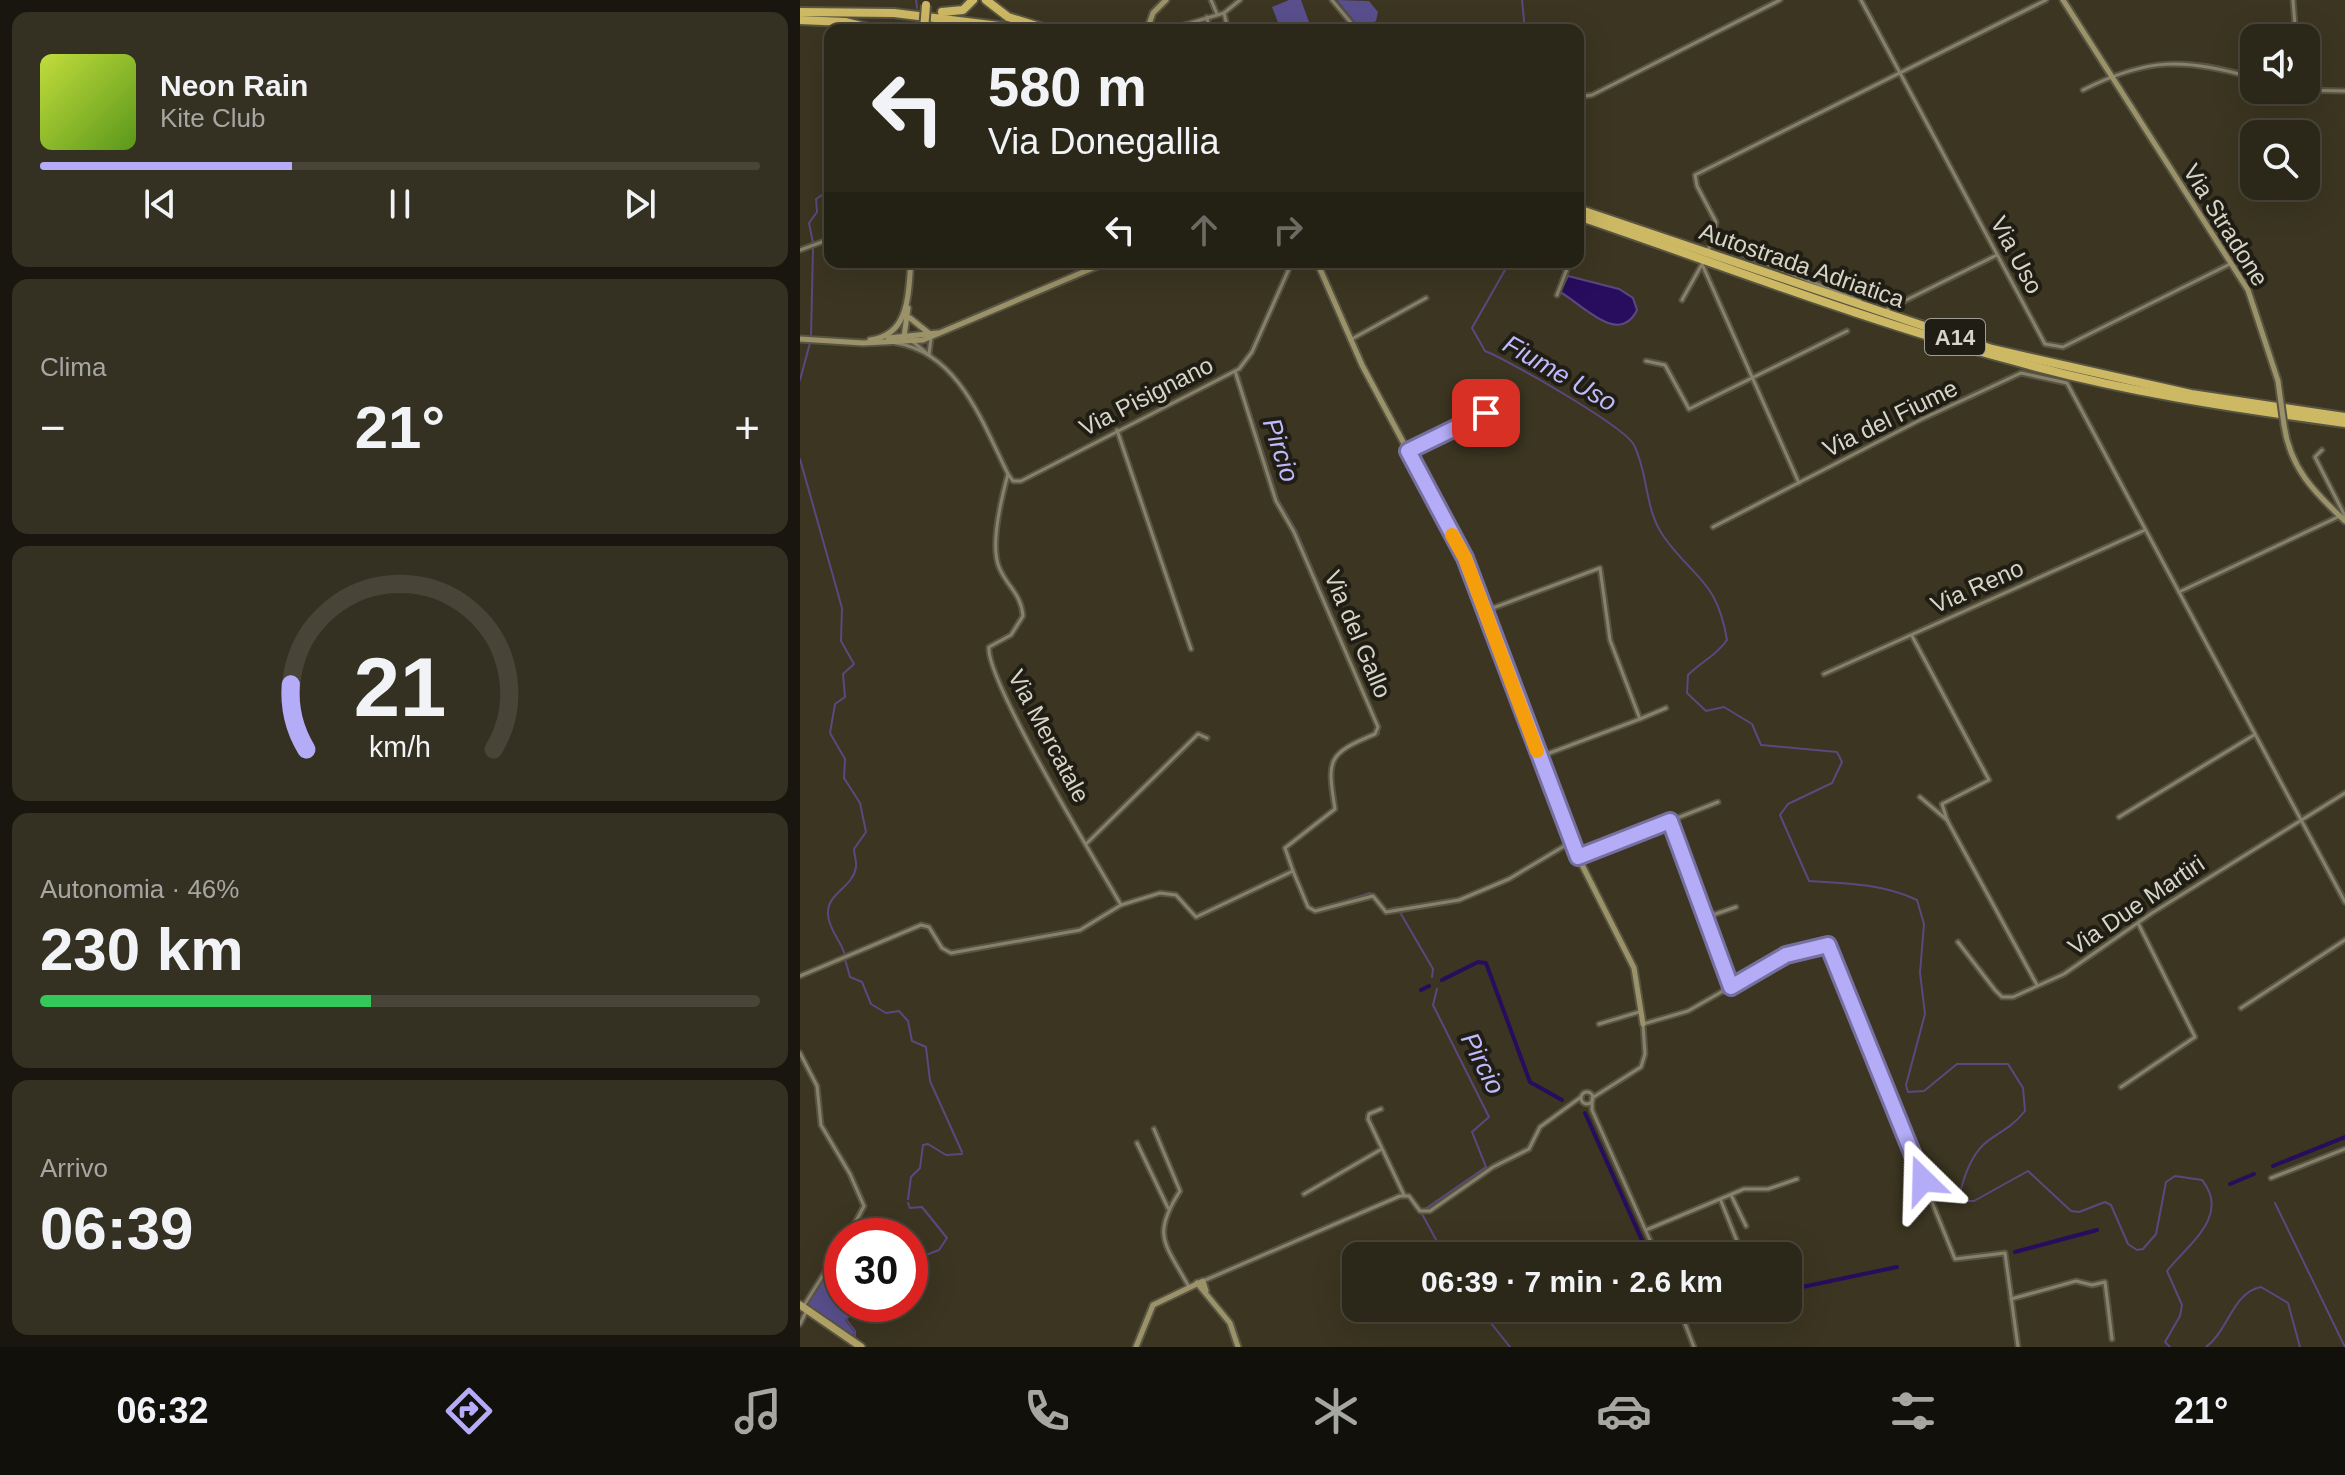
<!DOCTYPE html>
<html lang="it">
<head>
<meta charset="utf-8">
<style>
	body { margin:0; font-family:Helvetica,sans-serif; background:#343022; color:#f1f3f6; height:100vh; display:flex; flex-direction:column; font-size:30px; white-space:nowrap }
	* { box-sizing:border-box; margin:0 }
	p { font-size:26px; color:#a6a6a2 }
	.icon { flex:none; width:44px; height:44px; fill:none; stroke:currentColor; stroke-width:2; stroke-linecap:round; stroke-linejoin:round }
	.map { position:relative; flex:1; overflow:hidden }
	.sheet { display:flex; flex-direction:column; gap:12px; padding:12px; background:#18160e; width:800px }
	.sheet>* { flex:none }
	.guide { position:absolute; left:24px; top:24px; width:760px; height:244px; border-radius:16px; box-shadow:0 8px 32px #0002,0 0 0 2px #484438; background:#2c2819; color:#f1f3f6; overflow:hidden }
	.fabs { position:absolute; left:1440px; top:24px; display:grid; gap:16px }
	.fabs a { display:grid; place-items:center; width:80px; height:80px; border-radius:16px; background:#2c2819; box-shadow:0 8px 32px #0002,0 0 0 2px #484438; font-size:40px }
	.speed { position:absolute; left:24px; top:1218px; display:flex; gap:16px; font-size:40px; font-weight:700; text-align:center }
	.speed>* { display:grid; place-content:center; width:104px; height:104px; border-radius:50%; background:#2c2819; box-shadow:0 8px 32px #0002,0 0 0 2px #484438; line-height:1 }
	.speed .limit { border:12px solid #d22; background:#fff; color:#111 }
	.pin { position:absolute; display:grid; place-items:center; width:68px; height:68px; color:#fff; margin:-34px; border-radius:16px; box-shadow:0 4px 12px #0006 }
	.me { position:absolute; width:88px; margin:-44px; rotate:338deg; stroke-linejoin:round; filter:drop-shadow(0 0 6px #0008) }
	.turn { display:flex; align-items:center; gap:28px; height:168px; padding:0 32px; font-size:36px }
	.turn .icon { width:104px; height:104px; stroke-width:2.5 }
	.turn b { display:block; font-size:56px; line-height:68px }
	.lanes { display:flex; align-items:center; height:76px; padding:0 32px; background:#0003; justify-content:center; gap:40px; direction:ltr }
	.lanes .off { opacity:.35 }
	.big { font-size:60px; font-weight:700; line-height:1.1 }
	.sheet .card { flex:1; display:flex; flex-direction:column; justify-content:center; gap:12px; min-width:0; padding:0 28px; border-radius:16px; background:#343022 }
	.sheet .dial { align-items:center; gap:0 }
	.dial svg { height:208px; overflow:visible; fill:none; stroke:#484438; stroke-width:7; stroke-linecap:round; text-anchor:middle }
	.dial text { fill:#f1f3f6; stroke:none }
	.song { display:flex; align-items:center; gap:24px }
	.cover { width:96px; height:96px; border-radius:12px; background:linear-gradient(135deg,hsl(70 70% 55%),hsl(90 70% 35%)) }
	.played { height:8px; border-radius:4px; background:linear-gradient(90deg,#b5acf8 35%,#484438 35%) }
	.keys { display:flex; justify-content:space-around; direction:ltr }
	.heat { display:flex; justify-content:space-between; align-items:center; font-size:44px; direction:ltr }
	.charge { height:12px; border-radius:6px; background:linear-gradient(90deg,#34c759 46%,#484438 0) }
	.trip { position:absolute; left:542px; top:1242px; width:460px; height:80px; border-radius:16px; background:#2c2819; box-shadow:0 8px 32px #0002,0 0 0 2px #484438; font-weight:700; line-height:80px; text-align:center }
	.tab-bar { display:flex; height:128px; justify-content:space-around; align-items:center; background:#12100a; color:#a6a6a2 }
	.tab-bar .icon { width:56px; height:56px }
	.tab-bar .active { color:#b5acf8 }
	.tab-bar b { font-size:36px; color:#f1f3f6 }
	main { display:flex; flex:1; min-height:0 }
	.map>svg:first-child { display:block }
</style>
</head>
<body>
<main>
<section class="sheet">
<div class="card">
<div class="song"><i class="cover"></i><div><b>Neon Rain</b><p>Kite Club</p></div></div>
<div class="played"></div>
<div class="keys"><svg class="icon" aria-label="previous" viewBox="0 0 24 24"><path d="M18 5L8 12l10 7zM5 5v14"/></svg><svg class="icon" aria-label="pause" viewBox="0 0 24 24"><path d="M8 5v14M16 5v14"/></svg><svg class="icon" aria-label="next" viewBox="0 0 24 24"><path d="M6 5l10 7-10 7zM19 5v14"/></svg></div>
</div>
<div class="card"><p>Clima</p>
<div class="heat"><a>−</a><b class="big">21°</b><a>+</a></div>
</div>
<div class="card dial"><svg viewBox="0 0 100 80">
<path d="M14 69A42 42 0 1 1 86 69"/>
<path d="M14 69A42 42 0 0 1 8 44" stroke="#b5acf8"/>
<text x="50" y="56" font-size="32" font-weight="700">21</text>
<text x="50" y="72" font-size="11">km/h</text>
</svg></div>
<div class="card"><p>Autonomia · 46%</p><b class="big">230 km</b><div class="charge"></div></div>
<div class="card"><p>Arrivo</p><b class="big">06:39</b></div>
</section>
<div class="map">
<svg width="1545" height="1347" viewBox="0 0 1545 1347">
	<rect width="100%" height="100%" fill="#3b3521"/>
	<g fill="#594f8d">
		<polygon points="489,0 501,0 512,30 481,30 472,7"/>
		<polygon points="537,0 569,1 578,12 576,21 560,28"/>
		<polygon points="31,1266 42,1272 42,1304 59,1304 45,1320 54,1332 53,1338 6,1306"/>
	</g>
	<path fill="#280c5e" stroke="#5c487e" stroke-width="2" d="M768 276 819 289 833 298 837 310C819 347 782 304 760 292Z"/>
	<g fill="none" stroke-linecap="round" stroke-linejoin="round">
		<g stroke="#5c487e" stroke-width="2">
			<polyline points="116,0 117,8"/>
			<polyline points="722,0 725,30"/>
			<polyline points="79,27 117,26"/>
			<polyline points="13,243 9,223 17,212 16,199 28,191 23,177 29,172"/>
			<path d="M702 262 705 270 672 328 685 351C708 360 824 426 834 445 849 475 844 509 864 537 895 580 917 580 927 640 915 657 903 660 888 675L887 693 906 711 924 707 952 724 961 745 1037 752 1042 762 1032 783 988 804 980 815 1009 881C1045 883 1084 884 1117 900L1124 924 1120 973 1125 1014 1106 1085 1108 1092 1124 1091 1157 1064H1208L1223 1088 1225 1111C1201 1141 1181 1131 1165 1176 1162 1185 1159 1192 1162 1201H1174L1228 1171 1271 1211 1279 1212 1305 1202 1311 1205 1328 1244 1337 1250 1343 1249 1356 1234 1366 1182 1375 1176 1402 1180C1431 1216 1388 1244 1367 1271L1382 1305 1380 1316 1365 1342 1370 1347"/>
			<polyline points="11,336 13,248"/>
			<polyline points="439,376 478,499 496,530 535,621"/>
			<polyline points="0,380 10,343"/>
			<path d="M0 459 42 608 41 641 54 664 43 674 45 697 35 704 30 733 45 759 44 778 60 803 66 832 54 849C54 855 57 861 56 867 53 888 26 893 28 915 29 930 41 941 45 955"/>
			<polyline points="546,648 564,691"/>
			<polyline points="556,744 579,734 579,727"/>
			<polyline points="510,830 536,809"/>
			<polyline points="501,887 510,906"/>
			<polyline points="518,909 570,893 581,903"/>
			<polyline points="587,910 597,907"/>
			<polyline points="601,914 633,969 632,977"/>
			<polyline points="45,959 50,977 62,982 71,1004 86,1013 99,1011 108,1021 112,1041 126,1047 130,1081 162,1152"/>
			<polyline points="108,1199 111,1177 120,1168 123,1145 128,1144 146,1155 162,1154"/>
			<polyline points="108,1203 110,1208 122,1207 147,1238 139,1250 110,1261"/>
			<polyline points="1475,1203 1545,1347"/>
			<polyline points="625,1209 686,1167 672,1132 689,1117 633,1005 637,989"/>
			<polyline points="622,1214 645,1256"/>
			<polyline points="679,1308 710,1347"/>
			<polyline points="55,1337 55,1331 46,1319 61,1304"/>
			<path d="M1406 1347C1428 1331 1433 1292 1461 1287L1488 1303 1500 1347"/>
		</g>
		<g stroke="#280c5e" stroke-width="4">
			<polyline points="642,980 678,962 686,963 730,1082 762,1100"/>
			<polyline points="621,990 629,986"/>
			<polyline points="785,1113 849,1256"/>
			<polyline points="1473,1166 1545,1137"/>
			<polyline points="1430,1184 1454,1174"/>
			<polyline points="1215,1252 1297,1230"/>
			<polyline points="988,1290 1097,1267"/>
			<polyline points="898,1309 904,1308"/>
		</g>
		<g stroke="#585442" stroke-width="7">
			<g id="street">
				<polyline points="411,0 417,14"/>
				<polyline points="532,0 557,30"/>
				<polyline points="1061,0 1245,344 1263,347 1430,264"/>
				<polyline points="1493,0 1496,38"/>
				<polyline points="424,13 428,30"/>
				<polyline points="407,17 409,30"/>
				<polyline points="367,30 424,13 440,0"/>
				<path d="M1283 90C1348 57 1386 58 1454 78"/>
				<polyline points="1498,90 1545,91"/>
				<polyline points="778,97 792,95 980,0"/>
				<polyline points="912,242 916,222 897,186 895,175 1246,0"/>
				<polyline points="0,250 30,239"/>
				<polyline points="908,250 912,242 1060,301"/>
				<polyline points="902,264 999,483"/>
				<polyline points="757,295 767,269"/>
				<polyline points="882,300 901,266"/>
				<polyline points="1086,310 1197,255"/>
				<polyline points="550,340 626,298"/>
				<polyline points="112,341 130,356"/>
				<path d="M96 343C159 353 183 424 208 474 202 496 190 545 199 567 207 587 221 593 223 616L211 635 189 647C185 679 298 865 321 905"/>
				<polyline points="129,354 131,338"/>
				<polyline points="846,361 865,365 889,409 1047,331"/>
				<path d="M435 371 476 501 494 532 578 727 575 734C527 754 527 759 535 809L485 848 493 871"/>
				<polyline points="317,430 391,649"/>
				<polyline points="1522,450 1515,457 1545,516"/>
				<polyline points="608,451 686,413"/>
				<polyline points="208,474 213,481 221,481 439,369 452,352 492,262"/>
				<polyline points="913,527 1122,419 1221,373 1267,383 1545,902"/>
				<polyline points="1379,592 1540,516"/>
				<polyline points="685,611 800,568 810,640 840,719 739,757"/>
				<polyline points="1112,636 1189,780 1142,804 1147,820"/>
				<polyline points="1024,674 1345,530"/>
				<polyline points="840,719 866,708"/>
				<polyline points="1120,797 1147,820 1237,985"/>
				<polyline points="1319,817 1454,735"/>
				<polyline points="870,821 931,987"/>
				<polyline points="286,844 398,734 407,738"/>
				<polyline points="778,857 918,802"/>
				<polyline points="904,918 936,907"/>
				<polyline points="1158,942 1195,990 1202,997 1213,997 1264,974 1352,913 1545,793"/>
				<polyline points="0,976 121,925 129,927 142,948 151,953 280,930 321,905 360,893 376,895 396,917 493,871 508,907 515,911 573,896 586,912 659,900 709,879 771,842"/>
				<polyline points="1441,1008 1545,940"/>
				<polyline points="799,1024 839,1012"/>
				<polyline points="0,1053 17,1086 21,1125 50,1174 64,1206 48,1236"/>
				<polyline points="1321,1087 1395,1037 1338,923"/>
				<circle cx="787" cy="1098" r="6"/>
				<polyline points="792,1098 841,1067 845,1054 843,1024 888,1011 986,955 1028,945 1155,1259 1205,1253 1218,1347"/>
				<polyline points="792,1100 792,1110 857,1256"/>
				<polyline points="581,1109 569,1114 568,1119 604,1195"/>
				<path d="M354 1129 380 1191C351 1236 365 1243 389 1287"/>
				<polyline points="337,1143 368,1208"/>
				<polyline points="1471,1178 1545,1149"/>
				<polyline points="504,1194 580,1150"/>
				<polyline points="931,1195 946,1226"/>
				<polyline points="921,1201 937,1241"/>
				<polyline points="846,1230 944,1189 968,1189 997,1179"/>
				<polyline points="403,1281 600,1196 609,1196 620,1211 630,1211 693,1167 729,1149 740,1127 781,1097"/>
				<polyline points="1211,1299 1276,1281 1292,1285 1305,1282 1312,1339"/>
				<polyline points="3,1307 42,1245"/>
				<polyline points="879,1308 894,1347"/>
				<polyline points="0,1324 7,1310"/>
			</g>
		</g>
		<g stroke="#585442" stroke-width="9">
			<g id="secondary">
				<polyline points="1263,0 1448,290 1478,381"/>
				<polyline points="347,30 353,13 366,0"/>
				<polyline points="517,262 562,365 665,558 773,847 834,968 843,1024"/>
				<polyline points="110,318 130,334"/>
				<polyline points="104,337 108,308"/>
				<polyline points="88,338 138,333"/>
				<polyline points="0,339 63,343 123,340 307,262"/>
				<path d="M70 340C110 335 108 294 111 262"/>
				<path d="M1484 425C1490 468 1514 492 1545 521"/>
				<polyline points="397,1283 430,1323 438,1347"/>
				<polyline points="336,1347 353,1305 403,1281 406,1291"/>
			</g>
		</g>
		<g stroke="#585442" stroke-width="11">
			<polyline id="primary" points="0,1305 61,1347"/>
		</g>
		<g stroke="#585442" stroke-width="12">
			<g id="highway">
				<polyline points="186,0 208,17 250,30"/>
				<polyline points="0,12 94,13 232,30"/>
				<polyline points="142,12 163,10 173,0"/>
				<polyline points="0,20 45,22 77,30"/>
				<polyline points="172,26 198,30"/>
				<polyline points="778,209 1192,349 1391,394 1545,417"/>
				<path d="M778 216C922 265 1064 320 1211 360 1320 391 1433 408 1545 423"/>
			</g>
		</g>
		<use href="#street" stroke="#87816b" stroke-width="3"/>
		<use href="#secondary" stroke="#9c9269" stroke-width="5"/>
		<use href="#primary" stroke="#b1a267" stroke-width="7"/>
		<use href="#highway" stroke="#cdb864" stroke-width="8"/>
		<g stroke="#585442" stroke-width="9" stroke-linecap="butt">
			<polyline id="secondary-bridge" points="1478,381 1484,425"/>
		</g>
		<g stroke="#585442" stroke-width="12" stroke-linecap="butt">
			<polyline id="highway-bridge" points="124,30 126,5"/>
		</g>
		<use href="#secondary-bridge" stroke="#9c9269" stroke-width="5"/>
		<use href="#highway-bridge" stroke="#cdb864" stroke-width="8"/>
	</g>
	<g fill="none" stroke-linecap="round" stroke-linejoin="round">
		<g stroke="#7670a1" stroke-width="20">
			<polyline id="route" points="686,413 608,451 665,558 778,857 870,821 931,987 986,955 1028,945 1123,1180"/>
		</g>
		<use href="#route" stroke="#b5acf8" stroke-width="14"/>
		<polyline stroke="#f59e0b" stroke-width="14" points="652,535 665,558 737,751"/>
	</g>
	<g text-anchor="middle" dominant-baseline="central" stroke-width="8" stroke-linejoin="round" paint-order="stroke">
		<rect fill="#1f1d14" stroke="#a09d92" stroke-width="2" x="1125" y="319" width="60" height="36" rx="6"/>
		<g font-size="22" font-weight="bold" fill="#d7d4c8">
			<text x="1155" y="337">A14</text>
		</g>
		<g font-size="24" fill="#d7d4c8" stroke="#1f1d14">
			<text transform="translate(1426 225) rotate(58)">Via Stradone</text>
			<text transform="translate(1217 255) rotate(62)">Via Uso</text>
			<text transform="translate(1002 265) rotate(19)">Autostrada Adriatica</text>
			<text transform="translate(346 396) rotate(-27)">Via Pisignano</text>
			<text transform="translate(1090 418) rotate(-26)">Via del Fiume</text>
			<text transform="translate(1177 586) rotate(-24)">Via Reno</text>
			<text transform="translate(558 634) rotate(67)">Via del Gallo</text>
			<text transform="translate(249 736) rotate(62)">Via Mercatale</text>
			<text transform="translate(1336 905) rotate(-34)">Via Due Martiri</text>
		</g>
		<g font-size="26" font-style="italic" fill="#c1b9fd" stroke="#1f1d14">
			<text transform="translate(760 373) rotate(30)">Fiume Uso</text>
			<text transform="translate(481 450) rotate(72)">Pircio</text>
			<text transform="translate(683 1063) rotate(63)">Pircio</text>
		</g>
	</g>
</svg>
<div class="fabs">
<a><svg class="icon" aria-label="sound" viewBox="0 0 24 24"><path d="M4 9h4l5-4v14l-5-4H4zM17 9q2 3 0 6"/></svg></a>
<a><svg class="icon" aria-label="search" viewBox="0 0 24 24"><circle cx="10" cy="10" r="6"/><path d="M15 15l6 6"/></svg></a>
</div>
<div class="speed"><div class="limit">30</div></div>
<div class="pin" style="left:686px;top:413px;background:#d93025"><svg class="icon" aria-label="arrive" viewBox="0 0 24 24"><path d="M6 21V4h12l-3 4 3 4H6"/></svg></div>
<svg class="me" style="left:1123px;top:1180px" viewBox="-20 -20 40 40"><path d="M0-17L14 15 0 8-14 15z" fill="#b5acf8" stroke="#fff" stroke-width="4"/></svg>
<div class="trip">06:39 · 7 min · 2.6 km</div>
<div class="guide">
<div class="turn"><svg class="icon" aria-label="left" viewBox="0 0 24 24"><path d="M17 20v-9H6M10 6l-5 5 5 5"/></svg><div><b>580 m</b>Via Donegallia</div></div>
<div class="lanes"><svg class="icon" aria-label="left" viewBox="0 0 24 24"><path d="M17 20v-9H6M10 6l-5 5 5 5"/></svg><svg class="icon off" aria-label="ahead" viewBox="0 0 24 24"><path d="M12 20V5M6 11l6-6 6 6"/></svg><svg class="icon off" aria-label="right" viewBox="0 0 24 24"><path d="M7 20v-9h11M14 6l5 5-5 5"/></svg></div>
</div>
</div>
</main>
<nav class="tab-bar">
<b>06:32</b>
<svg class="icon active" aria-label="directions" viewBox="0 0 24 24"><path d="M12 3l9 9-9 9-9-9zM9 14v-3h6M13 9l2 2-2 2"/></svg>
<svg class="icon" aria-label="music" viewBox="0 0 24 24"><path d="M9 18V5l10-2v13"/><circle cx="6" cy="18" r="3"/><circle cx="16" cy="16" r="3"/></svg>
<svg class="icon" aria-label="phone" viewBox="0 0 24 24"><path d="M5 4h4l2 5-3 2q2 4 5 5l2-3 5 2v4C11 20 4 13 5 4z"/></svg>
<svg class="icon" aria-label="climate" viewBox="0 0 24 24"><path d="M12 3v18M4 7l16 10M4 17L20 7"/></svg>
<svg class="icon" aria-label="car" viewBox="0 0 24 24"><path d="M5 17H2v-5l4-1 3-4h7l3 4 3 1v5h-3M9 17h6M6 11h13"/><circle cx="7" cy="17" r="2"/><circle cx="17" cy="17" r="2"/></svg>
<svg class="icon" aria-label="filters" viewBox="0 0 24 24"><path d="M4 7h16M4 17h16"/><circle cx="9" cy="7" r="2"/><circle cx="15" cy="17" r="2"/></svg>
<b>21°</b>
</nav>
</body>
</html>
